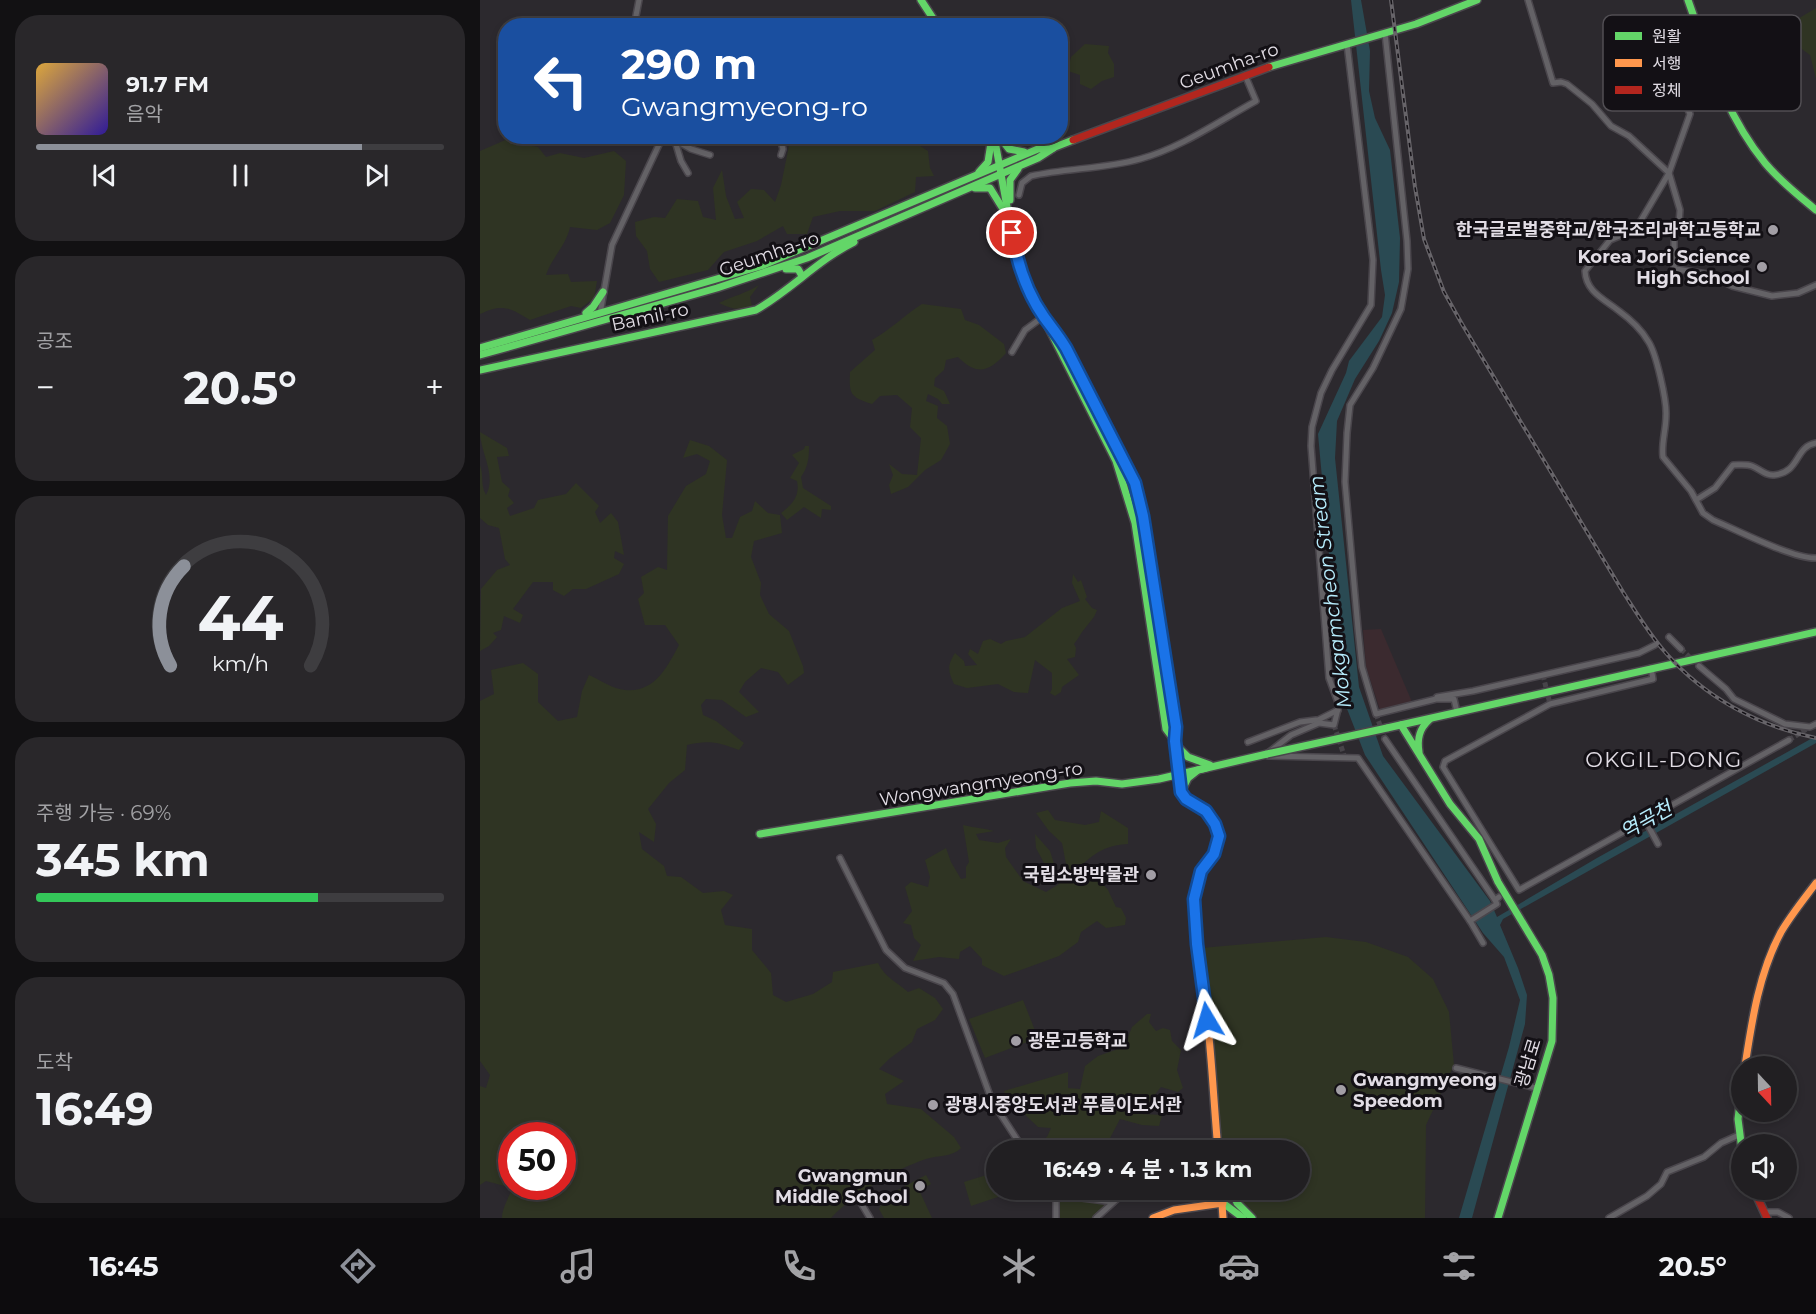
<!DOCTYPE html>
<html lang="ko">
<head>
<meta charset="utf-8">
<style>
	body { margin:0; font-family:Montserrat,"Noto Sans KR",sans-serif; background:#29272a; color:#f1f3f6; height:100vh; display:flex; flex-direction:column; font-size:22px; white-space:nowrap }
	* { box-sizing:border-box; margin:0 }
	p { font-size:20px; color:#a2a2a5 }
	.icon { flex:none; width:33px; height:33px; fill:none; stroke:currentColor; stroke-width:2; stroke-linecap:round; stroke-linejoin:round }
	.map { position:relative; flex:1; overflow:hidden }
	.panel { display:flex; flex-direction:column; gap:15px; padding:15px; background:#121113; width:480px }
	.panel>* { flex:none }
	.top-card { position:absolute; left:18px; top:18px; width:570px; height:126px; border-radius:24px; box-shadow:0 3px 9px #0003,0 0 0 2px #3e3d40; background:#1a4fa0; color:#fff; overflow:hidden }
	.needle { width:39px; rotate:158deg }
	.buttons { position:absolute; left:1251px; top:1056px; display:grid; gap:12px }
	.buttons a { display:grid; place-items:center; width:66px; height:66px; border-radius:50%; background:#211f22; box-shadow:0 3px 9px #0003,0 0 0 2px #3e3d40; font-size:30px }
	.speed { position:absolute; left:18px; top:1122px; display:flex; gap:12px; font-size:30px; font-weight:700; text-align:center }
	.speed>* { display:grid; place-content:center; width:78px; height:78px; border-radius:50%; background:#211f22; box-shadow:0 3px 9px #0003,0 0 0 2px #3e3d40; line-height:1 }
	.speed .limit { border:9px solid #d22; background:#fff; color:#111 }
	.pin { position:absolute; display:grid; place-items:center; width:51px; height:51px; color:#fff; margin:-26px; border:3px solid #fff; border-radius:50%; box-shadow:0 2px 6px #0007 }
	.me { position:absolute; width:66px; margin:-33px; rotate:353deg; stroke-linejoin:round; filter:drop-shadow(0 0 4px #0008) }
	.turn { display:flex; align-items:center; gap:21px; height:126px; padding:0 24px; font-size:27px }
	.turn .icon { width:78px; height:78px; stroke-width:2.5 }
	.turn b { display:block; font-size:42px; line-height:51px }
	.big { font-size:45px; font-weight:700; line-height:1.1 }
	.panel .tile { flex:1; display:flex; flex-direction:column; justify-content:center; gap:9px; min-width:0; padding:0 21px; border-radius:24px; background:#29272a }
	.panel .dial { align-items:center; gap:0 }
	.dial svg { height:156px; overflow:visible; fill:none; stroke:#3e3d40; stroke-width:7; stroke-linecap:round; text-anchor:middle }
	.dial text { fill:#f1f3f6; stroke:none }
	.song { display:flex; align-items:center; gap:18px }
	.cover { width:72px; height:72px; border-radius:9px; background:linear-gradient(135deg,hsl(40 70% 55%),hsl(250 70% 35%)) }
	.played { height:6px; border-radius:3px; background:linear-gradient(90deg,#8c9099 80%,#3e3d40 80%) }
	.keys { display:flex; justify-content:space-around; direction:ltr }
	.heat { display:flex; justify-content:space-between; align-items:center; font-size:33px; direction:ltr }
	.charge { height:9px; border-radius:4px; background:linear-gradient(90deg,#34c759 69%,#3e3d40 0) }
	.trip { position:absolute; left:506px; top:1140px; width:324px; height:60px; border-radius:30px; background:#211f22; box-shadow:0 3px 9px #0003,0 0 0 2px #3e3d40; font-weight:700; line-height:60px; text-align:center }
	.dock { display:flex; height:96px; justify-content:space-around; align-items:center; background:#0d0c0e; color:#a2a2a5 }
	.dock .icon { width:42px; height:42px }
	.dock .current { color:#8c9099 }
	.dock b { font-size:27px; color:#f1f3f6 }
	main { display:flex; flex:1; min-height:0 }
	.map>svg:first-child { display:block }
</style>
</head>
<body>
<main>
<section class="panel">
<div class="tile">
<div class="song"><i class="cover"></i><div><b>91.7 FM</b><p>음악</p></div></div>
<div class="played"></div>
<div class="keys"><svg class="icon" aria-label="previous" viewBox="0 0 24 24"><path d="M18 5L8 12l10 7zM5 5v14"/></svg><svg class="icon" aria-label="pause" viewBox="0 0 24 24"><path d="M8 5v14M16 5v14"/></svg><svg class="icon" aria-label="next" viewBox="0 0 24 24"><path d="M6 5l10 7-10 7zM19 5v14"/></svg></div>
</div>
<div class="tile"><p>공조</p>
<div class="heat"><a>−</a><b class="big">20.5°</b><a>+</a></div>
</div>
<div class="tile dial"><svg viewBox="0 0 100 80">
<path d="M14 69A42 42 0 1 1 86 69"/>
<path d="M14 69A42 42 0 0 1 21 18" stroke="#8c9099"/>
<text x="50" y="56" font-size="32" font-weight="700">44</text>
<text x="50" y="72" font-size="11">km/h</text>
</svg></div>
<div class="tile"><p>주행 가능 · 69%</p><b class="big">345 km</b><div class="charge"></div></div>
<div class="tile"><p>도착</p><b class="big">16:49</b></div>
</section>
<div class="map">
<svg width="1336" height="1218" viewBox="0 0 1336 1218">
	<rect width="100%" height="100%" fill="#2c292e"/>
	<polygon fill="#3b2a2f" points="901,629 932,702 900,710 886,667 883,630"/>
	<g fill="#2f3423" fill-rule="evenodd">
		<polygon points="1336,8 1336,79 1330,55 1308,39 1308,29 1321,17"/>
		<polygon points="605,44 629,46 628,53 634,64 634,77 622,81 611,89 600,84 600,75 588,71 591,57"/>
		<path d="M32 137H36L46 145 58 147 66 157 80 153 104 158 134 151 146 161 144 195 130 223 117 230 90 227C86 246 72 257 66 275L88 274 91 282 117 281 114 298 101 308 91 306 50 320C30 308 23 303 0 314V151Z"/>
		<polygon points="307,137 436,137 437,144 448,151 450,168 454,176 436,177 435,192 395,211 360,211 333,217 327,234 307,234 303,226 277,241 244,252 228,270 179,282 170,269 167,251 156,236 155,222 174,217 185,218 197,199 218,201 223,217 236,220 233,188 242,170 246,196 255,219 264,218 257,202 271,189 284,190 295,202 301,185 310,141"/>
		<path d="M279 285 270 297 272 306C260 311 251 309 239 303 253 296 267 293 279 285Z"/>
		<path d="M442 304 481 309 485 320 499 325 524 344 526 353C509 372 497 376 478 357L466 360 464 370 455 378 454 386 464 391 470 404H462L458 399 448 394 446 401 458 406 457 418 467 426 470 444 461 460 445 470 428 487 411 494 409 485 413 475 409 464 422 474 437 475 441 438 430 427 432 408 417 395 400 396 392 404C370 397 369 394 370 372L395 350 392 340C410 330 425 315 442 304Z"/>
		<path d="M0 432 27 448 29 456 17 457 22 482 30 489 28 496 34 503 27 508 30 516 54 508 58 500 86 494 96 483 119 506 115 512 120 523 131 513 138 522 144 555 135 551 134 558 144 564 139 574 106 589H93L84 596 73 590V582H53L33 609 43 615 40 623 24 616 21 630 13 633 17 637 9 646 0 651 1 589 17 570 30 565 25 559 19 528 8 525 0 518V465C4 476 0 484 6 495 17 475 0 452 0 432Z"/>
		<path d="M210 440 229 446 247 460 242 515 246 538H252L260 517 272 511 275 501 288 513 300 515 302 533 274 541 271 557 281 583 280 595 289 614 309 631 323 666 324 673 308 685 298 672 281 668 265 682 259 692 279 712 266 717 242 700 226 699 221 705 223 715 236 721 264 743 259 750C238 742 228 740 207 745L205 770 189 783 168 809 176 824 174 842 159 832 162 849 184 866 187 876 201 877 223 893 244 891 253 895 241 910 245 925 272 929V950L291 973 293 995 306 1002 333 994 352 982 353 972 398 963C405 978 416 981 428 992L439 988 455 998 463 1009 455 1020 437 1029 432 1042 409 1059 399 1069 424 1081 405 1094 407 1104 441 1109 474 1137 481 1148C472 1157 459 1155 446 1159 416 1169 373 1194 351 1218H22C22 1208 29 1198 32 1188L6 1181 0 1185V1086L6 1088 10 1075 0 1061V701L14 694 11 670 43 663 58 674V702L78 721 97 717 102 691 109 675C120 680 133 689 145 690 175 693 187 667 199 645L185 625H165L158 599 164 593 161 577 178 567 187 570 188 516 206 486 226 474 230 461 217 454 203 458ZM32 1136H82V1186H32Z"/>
		<path d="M325 446H329C329 458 328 467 321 477L323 488 351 506V510L342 509 341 518 324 507 307 520 301 513C313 504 320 496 317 481L310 478 319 463 312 455 324 449Z"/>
		<path d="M593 574 598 582 601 580 607 597 605 599 612 608 617 610C614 619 611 620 606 627 601 632 599 638 594 644L596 648 595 657 587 659 599 675 582 687 581 692 575 696 570 693 572 689V673L555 660 548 693 534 692 518 684 487 688 474 684C468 671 467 666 475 653L484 661 485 666 497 665 488 654 490 649 498 654 503 641 510 639 521 644 526 641 545 637 582 608 600 601 592 583Z"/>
		<path d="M568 810 575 820 605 825 619 822 621 811 648 828V844C630 845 618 850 604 863L628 890 636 907 641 908 646 918 645 925 626 928 617 921 601 932 598 942 579 956 524 976 502 965V959L490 946 480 952 479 959 459 957 433 961 441 945 434 938 431 925 423 923 432 911 425 887 431 882 448 887 450 877 445 860 466 848 471 862 481 879 486 878V867L489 862 483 825C494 828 504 828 514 831L496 834 499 840 518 843 531 839 525 848 526 857 543 881 566 892 579 884 576 880 567 883 555 874 564 863 556 848 555 834 570 851 577 873 588 874 582 843 569 831 556 813Z"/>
		<polygon points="846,937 886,942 928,957 953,979 969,1012 974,1065 946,1125 945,1218 771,1218 756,1207 751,1190 819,1190 819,1150 741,1150 731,1022 721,948"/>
		<polygon points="543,1000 558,1038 505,1058 489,1019"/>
		<polygon points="667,1014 671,1014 669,1022 676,1031 683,1028 690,1030 692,1041 701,1050 697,1070 703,1088 698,1092 681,1087 669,1102 661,1105 661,1114 682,1115 679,1126 662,1125 640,1119 628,1142 629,1150 598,1150 578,1139 571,1142 572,1149 586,1150 567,1150 562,1140 567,1137 571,1128 558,1127 541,1111 546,1111 549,1103 545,1097 537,1105 527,1098 524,1091 588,1072 588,1088 600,1089 605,1066 618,1056 644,1047 652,1027"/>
		<polygon points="516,1172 516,1190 526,1190 527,1194 491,1206 484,1182"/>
		<polygon points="446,1175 451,1184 439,1190 452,1218 404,1218 399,1209 406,1196"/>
		<polygon points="581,1198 627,1205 612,1218 579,1218 577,1215"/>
	</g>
	<polygon fill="#2a4a53" points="871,0 881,0 890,51 889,91 895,118 910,150 920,238 919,282 912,313 899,341 875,379 857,421 855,458 879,687 903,756 1010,901 1017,917 1117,858 1336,736 1336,743 1023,919 1020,925 1038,968 1047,995 1045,1024 992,1218 979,1218 1029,1047 1040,1000 1024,957 1003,933 885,755 862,696 838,434 866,373 869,361 902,317 905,295 901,270"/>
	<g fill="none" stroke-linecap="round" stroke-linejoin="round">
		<g stroke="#474449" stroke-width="5" stroke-dasharray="5 2.5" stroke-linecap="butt">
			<polyline points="1175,645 1180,642"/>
			<polyline points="1201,649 1219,666"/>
			<polyline points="1063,675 1070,704"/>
			<polyline points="896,714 905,739"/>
			<polyline points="854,725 865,758"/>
			<polyline points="1309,740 1330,727"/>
		</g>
		<g stroke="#4a464c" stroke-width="8">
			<g id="street">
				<polyline points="1048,0 1073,83 1081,82 1087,84 1112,104 1131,126 1149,136 1189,173 1200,210 1199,224 1194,237 1194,267 1196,269 1227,274 1252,286 1292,296 1318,293 1336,285"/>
				<polyline points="154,26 159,0"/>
				<polyline points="905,33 927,241 928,269 921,309 893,368 870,405 867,433 865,482 878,629 882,667 896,714 956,699 974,699 977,712"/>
				<path d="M1234 72C1217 81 1199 94 1210 114L1189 173 1160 222 1149 232 1130 240 1105 271C1106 292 1124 299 1139 311 1150 319 1161 329 1168 341 1176 352 1187 401 1186 416 1186 430 1181 444 1183 457L1211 491 1223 513 1233 520C1257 530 1313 559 1336 558"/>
				<polyline points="188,136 211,149 230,155"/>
				<polyline points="299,136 303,149 301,155"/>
				<polyline points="195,141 201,161 208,173"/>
				<path d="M539 195 542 183 551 176C587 168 625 169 660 159 701 148 739 121 776 101L765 75"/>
				<polyline points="120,314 132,245 183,136"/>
				<polyline points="532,352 545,330 564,316"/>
				<path d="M1216 500 1235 488 1253 465C1260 465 1266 464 1272 466 1280 469 1285 476 1294 475 1321 472 1314 447 1336 443"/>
				<polyline points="1189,637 1201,649"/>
				<polyline points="1219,666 1246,689 1254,699 1305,724 1330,727 1336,724"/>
				<polyline points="1171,668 1173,679 1070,704 965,761 963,767 1039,890 1309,740"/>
				<polyline points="957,697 993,691 1159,653 1175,645"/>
				<polyline points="836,721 858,710"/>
				<polyline points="905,739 1015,900"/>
				<polyline points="768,742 820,722 836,720"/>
				<polyline points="788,753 811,735 839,723 854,725 859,705 849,678 831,446 832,427 841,393 852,370 891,305 893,260 867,44"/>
				<polyline points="788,756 878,758 990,921 1003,943"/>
				<polyline points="1165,820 1178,844"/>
				<polyline points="360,858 406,950 425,968 464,983 473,994 512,1101 544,1150"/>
				<polyline points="990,921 1017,904 1015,900 1019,897"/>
				<polyline points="976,1068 1056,1088"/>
				<polyline points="548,1191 633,1202"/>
				<polyline points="381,1203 390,1218"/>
				<polyline points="1284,1212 1298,1212 1309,1218"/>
				<polyline points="576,1218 576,1194"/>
				<polyline points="616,1218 647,1190"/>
				<polyline points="1129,1218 1167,1196 1181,1184 1187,1172 1224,1157 1241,1143 1259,1135"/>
			</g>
		</g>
		<g stroke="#4a464c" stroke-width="10">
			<g id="fast">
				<polyline points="441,0 458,26"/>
				<path d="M1208 0C1228 56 1246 116 1285 163 1300 181 1318 195 1336 210"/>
				<polyline points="789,67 936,24 997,0"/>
				<polyline points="514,136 534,245 543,277 636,461 655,523 686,729 695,741"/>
				<polyline points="519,136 529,149 544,152"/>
				<polyline points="499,172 508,162 512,136"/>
				<polyline points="495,188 510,188 528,217"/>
				<polyline points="530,200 530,180 538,169"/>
				<polyline points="306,269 318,269 322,276"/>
				<polyline points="106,313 113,307 123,292"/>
				<path d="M564 316 574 327 586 348 655 483 663 516 696 727C695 741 696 779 701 792 707 808 737 809 739 836 740 851 726 860 721 872 719 876 718 881 717 886"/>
				<polyline points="0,348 281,266 558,149 573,148"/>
				<polyline points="0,355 237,288 327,258 558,158 575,147 593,140"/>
				<path d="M0 370 276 310C311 290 338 260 374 242"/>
				<polyline points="921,725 970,804 999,839 1018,882 1062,955 1069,975 1073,998 1072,1041 1018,1218"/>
				<polyline points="907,728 1336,632"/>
				<polyline points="695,744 708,757 730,765"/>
				<path d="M939 752C937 739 939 729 949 720"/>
				<polyline points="701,792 708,778 718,770 787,754"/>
				<polyline points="280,834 590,783 616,781 642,784 679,779 726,768"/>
				<polyline points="1262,1086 1258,1119 1262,1150"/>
				<polyline points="752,1190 757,1203 772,1218"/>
				<polyline points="743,1203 763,1218"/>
			</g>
		</g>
		<g stroke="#4a464c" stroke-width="10">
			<g id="slow">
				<path d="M717 886C708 922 722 979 727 1017 732 1061 734 1106 738 1150"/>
				<path d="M1265 1066C1272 1020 1279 973 1301 932 1311 915 1324 899 1336 883"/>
				<polyline points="741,1190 743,1218"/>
				<polyline points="673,1218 694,1210 743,1203"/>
			</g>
		</g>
		<g stroke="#4a464c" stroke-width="10">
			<g id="jam">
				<polyline points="593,140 789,67"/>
				<polyline points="1274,1190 1287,1218"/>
			</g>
		</g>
		<use href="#street" stroke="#646266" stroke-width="5"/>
		<use href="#fast" stroke="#63d668" stroke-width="7"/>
		<use href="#slow" stroke="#ff974d" stroke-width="7"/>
		<use href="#jam" stroke="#b3261e" stroke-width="7"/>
		<g stroke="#676469" stroke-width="4">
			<path id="rail" d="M911 0 935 187 944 239 964 292 982 324 1143 592C1156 612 1169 634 1185 652 1224 697 1278 726 1336 738"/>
		</g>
		<use href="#rail" stroke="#131015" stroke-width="1.5" stroke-dasharray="4.5" stroke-linecap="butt"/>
		<g stroke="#4a464c" stroke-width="10" stroke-linecap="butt">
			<polyline id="fast-bridge" points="787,754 907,728"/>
		</g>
		<use href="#fast-bridge" stroke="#63d668" stroke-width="7"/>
	</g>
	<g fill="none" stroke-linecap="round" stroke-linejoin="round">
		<g stroke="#114b97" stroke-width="15">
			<path id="route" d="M532 233C537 262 547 293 564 317 572 328 578 335 586 348L655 483 663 516 696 727 695 741 701 792 706 799 726 811 735 824 739 836 734 854 721 871 714 899 717 944 727 1020"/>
		</g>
		<use href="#route" stroke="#1a73e8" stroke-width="10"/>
	</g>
	<g fill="#a29ea5" stroke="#131015" stroke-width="2">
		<circle cx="1293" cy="230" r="6"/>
		<circle cx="1282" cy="267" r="6"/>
		<circle cx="671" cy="875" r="6"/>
		<circle cx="536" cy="1041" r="6"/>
		<circle cx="861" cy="1090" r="6"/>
		<circle cx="453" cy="1105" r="6"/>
		<circle cx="440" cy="1186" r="6"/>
	</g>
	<g text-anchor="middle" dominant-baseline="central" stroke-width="6" stroke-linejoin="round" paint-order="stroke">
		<g font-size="18" fill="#e2dde5" stroke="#131015">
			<text transform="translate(749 66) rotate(-20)">Geumha-ro</text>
			<text transform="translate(289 254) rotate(-19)">Geumha-ro</text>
			<text transform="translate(170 317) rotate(-12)">Bamil-ro</text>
			<text transform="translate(501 784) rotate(-9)">Wongwangmyeong-ro</text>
			<text transform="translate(1048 1063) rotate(-73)">광남로</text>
		</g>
		<g font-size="18" font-weight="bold" fill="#e2dde5" stroke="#131015" text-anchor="end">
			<text x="1281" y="230">한국글로벌중학교/한국조리과학고등학교</text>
			<text x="1270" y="257">Korea Jori Science<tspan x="1270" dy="21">High School</tspan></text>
			<text x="659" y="875">국립소방박물관</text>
			<text x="548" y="1041" text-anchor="start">광문고등학교</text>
			<text x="873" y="1080" text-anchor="start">Gwangmyeong<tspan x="873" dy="21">Speedom</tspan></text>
			<text x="465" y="1105" text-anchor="start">광명시중앙도서관 푸름이도서관</text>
			<text x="428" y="1176">Gwangmun<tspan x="428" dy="21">Middle School</tspan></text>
		</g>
		<g font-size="20" font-style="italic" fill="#b7edfd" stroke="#131015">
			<text transform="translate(850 592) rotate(-97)">Mokgamcheon Stream</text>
			<text transform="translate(1166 820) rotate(-29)">역곡천</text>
		</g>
		<g font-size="21" letter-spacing="1.5" fill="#e2dde5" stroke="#131015">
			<text x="1184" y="759">OKGIL-DONG</text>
		</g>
	</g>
	<rect x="1123" y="15" width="198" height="96" rx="9" fill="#131015" stroke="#514e53" stroke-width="1.5"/>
	<rect x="1135" y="32" width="27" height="8" fill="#63d668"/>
	<rect x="1135" y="59" width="27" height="8" fill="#ff974d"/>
	<rect x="1135" y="86" width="27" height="8" fill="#b3261e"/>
	<g font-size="16" fill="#e2dde5">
		<text x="1172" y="42">원활</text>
		<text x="1172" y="69">서행</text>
		<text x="1172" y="96">정체</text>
	</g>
</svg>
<div class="buttons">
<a><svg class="needle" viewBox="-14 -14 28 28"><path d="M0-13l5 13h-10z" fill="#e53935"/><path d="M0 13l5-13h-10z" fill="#a2a2a5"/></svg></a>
<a><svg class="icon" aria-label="sound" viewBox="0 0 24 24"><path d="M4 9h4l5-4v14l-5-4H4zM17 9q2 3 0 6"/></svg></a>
</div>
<div class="speed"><div class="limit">50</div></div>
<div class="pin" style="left:532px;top:233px;background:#d93025"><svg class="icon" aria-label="arrive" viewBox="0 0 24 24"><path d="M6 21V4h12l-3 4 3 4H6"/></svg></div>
<svg class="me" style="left:727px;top:1020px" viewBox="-20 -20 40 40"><path d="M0-17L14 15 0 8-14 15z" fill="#1a73e8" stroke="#fff" stroke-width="4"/></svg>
<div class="trip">16:49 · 4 분 · 1.3 km</div>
<div class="top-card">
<div class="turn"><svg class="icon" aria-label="left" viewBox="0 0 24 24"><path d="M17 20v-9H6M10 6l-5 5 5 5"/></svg><div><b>290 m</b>Gwangmyeong-ro</div></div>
</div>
</div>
</main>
<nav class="dock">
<b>16:45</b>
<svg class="icon current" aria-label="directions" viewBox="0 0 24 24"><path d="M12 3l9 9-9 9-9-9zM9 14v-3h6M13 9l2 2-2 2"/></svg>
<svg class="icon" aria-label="music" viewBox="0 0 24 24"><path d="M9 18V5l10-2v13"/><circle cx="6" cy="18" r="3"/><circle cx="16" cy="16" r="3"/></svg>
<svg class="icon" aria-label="phone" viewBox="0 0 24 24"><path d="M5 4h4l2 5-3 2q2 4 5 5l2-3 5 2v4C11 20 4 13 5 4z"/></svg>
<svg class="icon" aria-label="climate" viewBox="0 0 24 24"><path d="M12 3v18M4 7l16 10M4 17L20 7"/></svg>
<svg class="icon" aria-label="car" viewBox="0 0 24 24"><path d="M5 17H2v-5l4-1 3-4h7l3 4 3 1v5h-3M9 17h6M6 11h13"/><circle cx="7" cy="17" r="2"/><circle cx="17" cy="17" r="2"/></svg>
<svg class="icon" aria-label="filters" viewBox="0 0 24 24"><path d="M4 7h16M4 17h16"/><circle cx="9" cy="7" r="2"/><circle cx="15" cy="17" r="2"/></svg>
<b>20.5°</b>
</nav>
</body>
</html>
